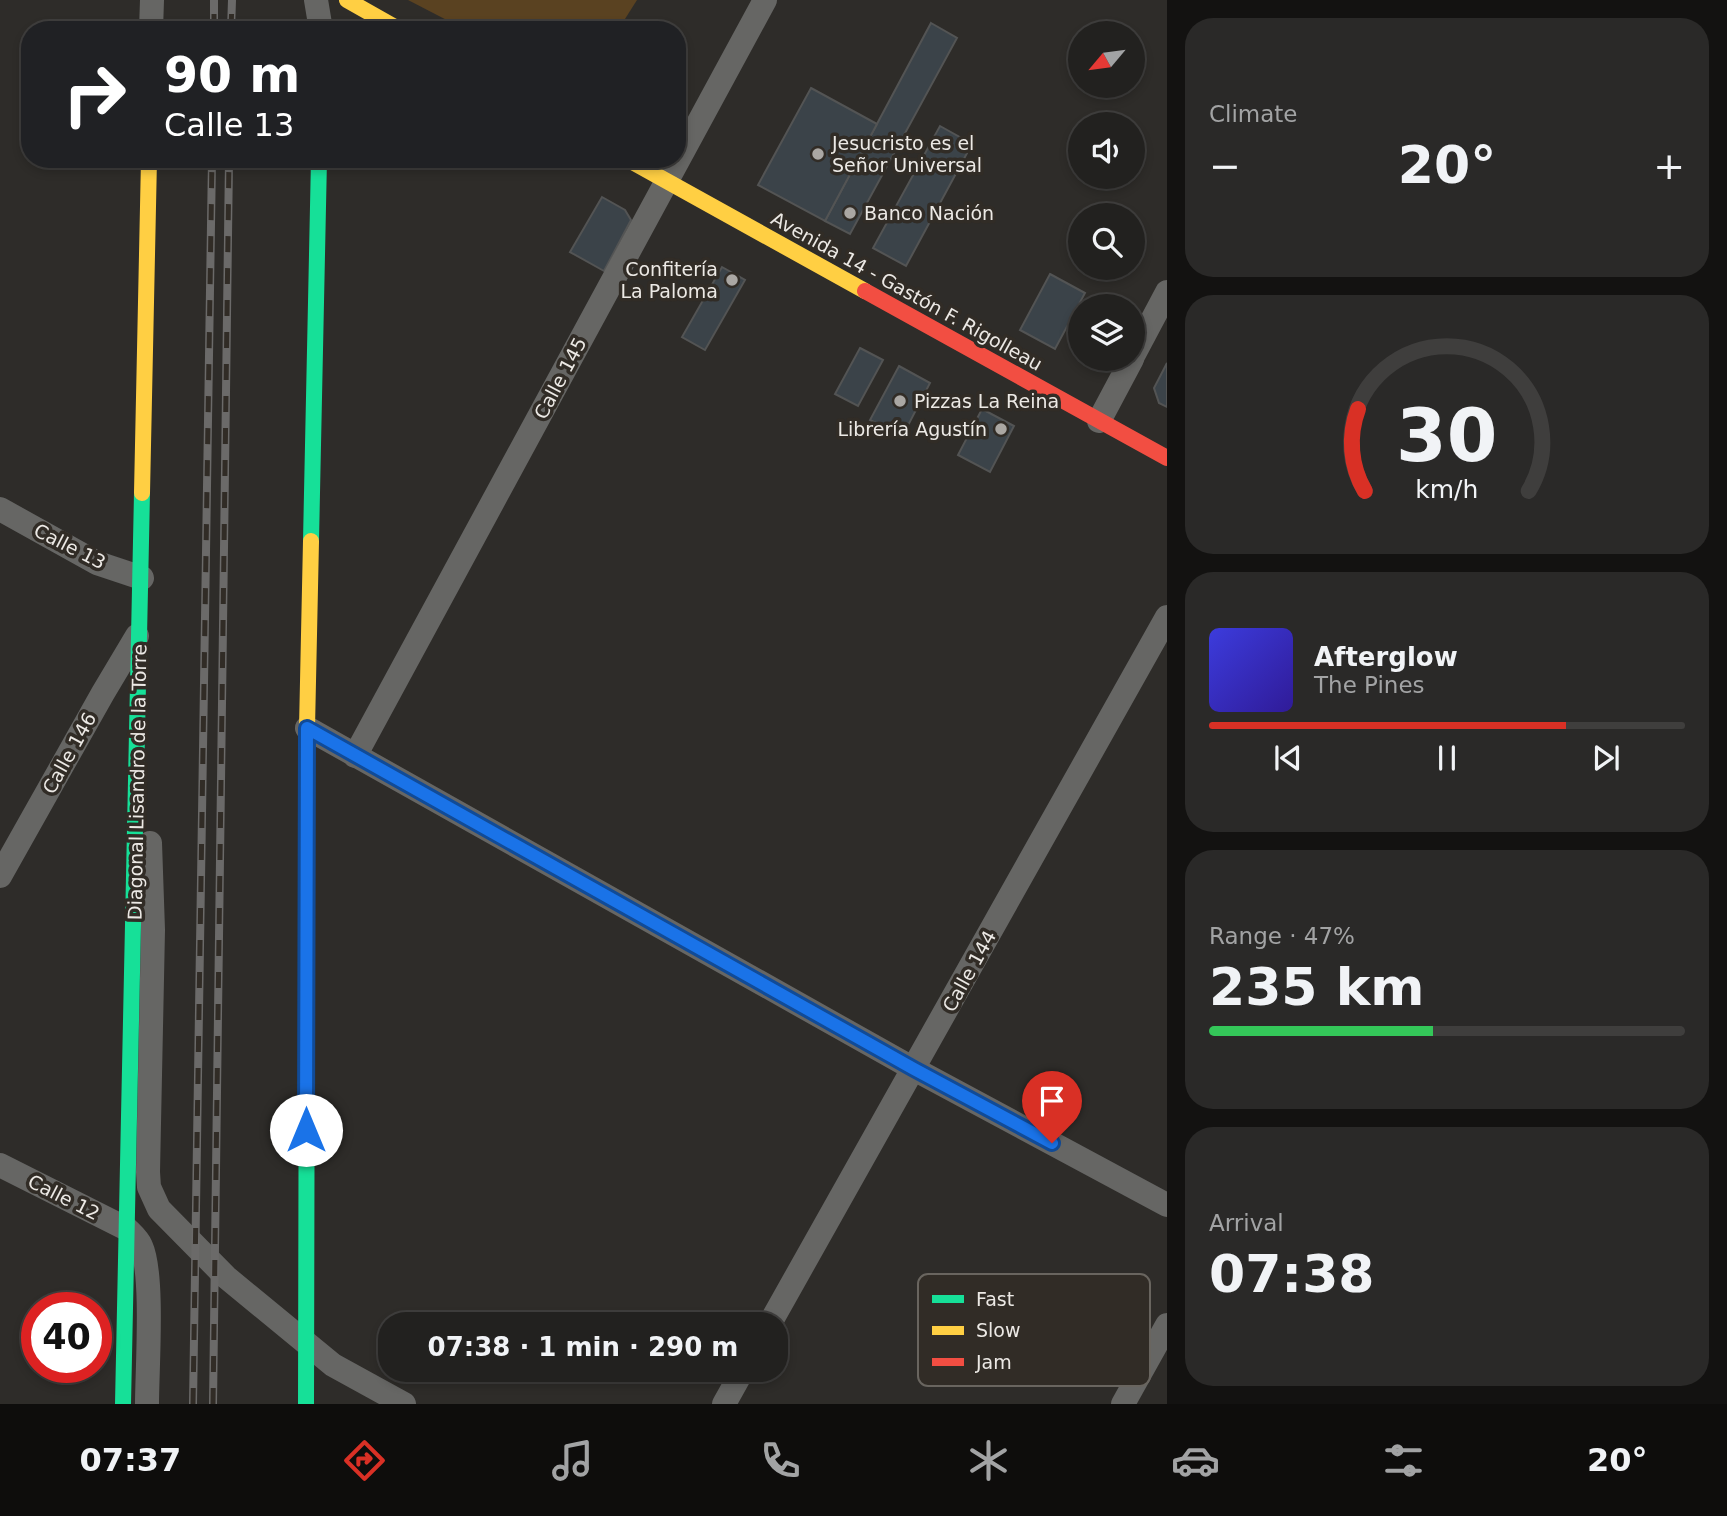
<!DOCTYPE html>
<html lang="en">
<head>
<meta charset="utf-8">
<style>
	body { margin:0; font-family:"DejaVu Sans",sans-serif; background:#2a2928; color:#f1f3f6; height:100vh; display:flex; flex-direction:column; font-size:26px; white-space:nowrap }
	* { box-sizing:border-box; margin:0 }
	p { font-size:23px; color:#a2a3a4 }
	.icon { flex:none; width:38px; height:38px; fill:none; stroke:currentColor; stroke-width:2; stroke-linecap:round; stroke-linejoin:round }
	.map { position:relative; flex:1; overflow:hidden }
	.side { display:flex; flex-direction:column; gap:18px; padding:18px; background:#131211; width:560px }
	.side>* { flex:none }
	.banner { position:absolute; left:21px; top:21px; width:665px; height:147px; border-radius:28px; box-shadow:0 4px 10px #0003,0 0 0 2px #3f3e3d; background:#202124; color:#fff; overflow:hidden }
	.needle { width:46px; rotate:241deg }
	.fabs { position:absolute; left:1068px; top:21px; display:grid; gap:14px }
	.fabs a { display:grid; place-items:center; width:77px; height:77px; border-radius:50%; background:#22211f; box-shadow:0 4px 10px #0003,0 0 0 2px #3f3e3d; font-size:35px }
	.speed { position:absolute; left:21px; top:1292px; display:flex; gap:14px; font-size:35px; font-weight:700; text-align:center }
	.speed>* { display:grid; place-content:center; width:91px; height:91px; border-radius:50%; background:#22211f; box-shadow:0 4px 10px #0003,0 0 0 2px #3f3e3d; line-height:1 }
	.speed .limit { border:10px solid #d22; background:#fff; color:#111 }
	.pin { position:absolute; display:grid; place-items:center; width:60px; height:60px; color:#fff; margin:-72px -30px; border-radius:50% 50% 50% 0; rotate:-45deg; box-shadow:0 0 7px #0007 }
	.pin .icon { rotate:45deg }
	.me { position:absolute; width:77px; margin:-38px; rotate:0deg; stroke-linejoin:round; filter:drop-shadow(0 0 5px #0008) }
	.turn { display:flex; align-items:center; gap:24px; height:147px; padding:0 28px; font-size:32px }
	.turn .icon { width:91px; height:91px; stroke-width:2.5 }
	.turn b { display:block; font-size:49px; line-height:60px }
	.big { font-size:52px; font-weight:700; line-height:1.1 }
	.side .widget { flex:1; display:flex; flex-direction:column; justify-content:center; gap:10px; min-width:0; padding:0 24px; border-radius:28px; background:#2a2928 }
	.side .dial { align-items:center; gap:0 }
	.dial svg { height:182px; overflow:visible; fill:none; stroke:#3f3e3d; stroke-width:7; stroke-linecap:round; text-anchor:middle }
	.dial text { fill:#f1f3f6; stroke:none }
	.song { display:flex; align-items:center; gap:21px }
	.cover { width:84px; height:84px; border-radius:10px; background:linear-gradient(135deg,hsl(240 70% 55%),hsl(250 70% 35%)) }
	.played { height:7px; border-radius:4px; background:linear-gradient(90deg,#d93025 75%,#3f3e3d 75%) }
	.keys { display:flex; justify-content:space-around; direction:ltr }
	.heat { display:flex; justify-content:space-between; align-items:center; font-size:38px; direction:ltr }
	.charge { height:10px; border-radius:5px; background:linear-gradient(90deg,#34c759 47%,#3f3e3d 0) }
	.trip { position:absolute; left:378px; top:1312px; width:410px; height:70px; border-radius:28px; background:#22211f; box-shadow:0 4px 10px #0003,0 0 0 2px #3f3e3d; font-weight:700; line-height:70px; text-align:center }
	.tabs { display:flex; height:112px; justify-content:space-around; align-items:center; background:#0e0d0c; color:#a2a3a4 }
	.tabs .icon { width:49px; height:49px }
	.tabs .current { color:#d93025 }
	.tabs b { font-size:32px; color:#f1f3f6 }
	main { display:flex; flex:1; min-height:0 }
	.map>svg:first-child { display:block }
</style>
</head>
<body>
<main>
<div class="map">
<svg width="1167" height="1404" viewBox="0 0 1167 1404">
	<rect width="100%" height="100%" fill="#2e2c29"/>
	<polygon fill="#5a4221" points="408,0 637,0 618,30 466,30"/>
	<g fill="#3b4349" stroke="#535454" stroke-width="2">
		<polygon points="931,23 957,38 850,234 825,221"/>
		<polygon points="811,88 877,124 825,221 758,185"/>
		<polygon points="940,126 972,144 906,266 873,248"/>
		<polygon points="602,197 625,210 631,220 604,271 570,252"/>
		<polygon points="722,267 745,280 705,350 682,337"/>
		<polygon points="1050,274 1085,293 1055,349 1020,330"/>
		<polygon points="860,348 883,360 858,406 835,394"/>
		<polygon points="1167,363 1167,407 1159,403 1154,388"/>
		<polygon points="899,366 930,383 902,437 870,420"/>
		<polygon points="982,409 1014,426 990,472 958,455"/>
	</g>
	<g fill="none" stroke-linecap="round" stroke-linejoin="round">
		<g stroke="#666664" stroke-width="24">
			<polyline points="316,0 321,30"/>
			<polyline points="151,30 152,0"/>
			<polyline points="1132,358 1167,292"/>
			<polyline points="1099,421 1132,359"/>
			<polyline points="0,509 97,563 142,578"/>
			<polyline points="307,728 914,1069 1167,1205"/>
			<polyline points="355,756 765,0"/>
			<polyline points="150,843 153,930 148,1172 149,1187 159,1209 226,1277 333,1365 404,1404"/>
			<polyline points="0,876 103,693 137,636"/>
			<path d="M0 1165 127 1229C132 1234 138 1239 141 1246 154 1274 147 1369 147 1404"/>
			<polyline points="769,1325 1167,617"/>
			<polyline points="724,1404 743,1370"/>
			<polyline points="1123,1404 1167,1325"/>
		</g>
		<g stroke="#16e098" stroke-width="16">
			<polyline points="311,541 319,159"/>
			<polyline points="123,1404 142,493"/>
			<polyline points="306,1404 307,922"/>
		</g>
		<g stroke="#ffcf43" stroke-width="16">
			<polyline points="347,0 400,30"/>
			<polyline points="627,159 865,291"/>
			<polyline points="142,493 149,159"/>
			<polyline points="307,922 307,728 311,541"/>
		</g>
		<polyline stroke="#f24e42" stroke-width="16" points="865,291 1167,458"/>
		<g stroke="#6b6a69" stroke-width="8">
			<g id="rail">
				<polyline points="214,30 214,0"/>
				<polyline points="231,30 232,0"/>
				<polyline points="193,1404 212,159"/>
				<polyline points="213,1404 229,159"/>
			</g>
		</g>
		<use href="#rail" stroke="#312c26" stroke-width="5" stroke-dasharray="16" stroke-linecap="butt"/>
	</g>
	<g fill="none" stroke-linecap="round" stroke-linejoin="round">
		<g stroke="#114b97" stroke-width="18">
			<polyline id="route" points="306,1130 307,728 914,1069 1052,1143"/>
		</g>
		<use href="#route" stroke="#1a73e8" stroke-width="12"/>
	</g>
	<g fill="#aaa7a3" stroke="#312c26" stroke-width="2.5">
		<circle cx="818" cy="154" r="7"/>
		<circle cx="850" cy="213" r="7"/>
		<circle cx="732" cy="280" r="7"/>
		<circle cx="900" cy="401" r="7"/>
		<circle cx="1001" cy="429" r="7"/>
	</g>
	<g text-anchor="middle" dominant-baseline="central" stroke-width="7" stroke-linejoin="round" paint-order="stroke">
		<g font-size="19" fill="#ece9e5" stroke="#312c26" text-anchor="start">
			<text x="832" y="143">Jesucristo es el<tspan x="832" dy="22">Señor Universal</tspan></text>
			<text x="864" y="213">Banco Nación</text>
			<text x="718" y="269" text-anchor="end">Confitería<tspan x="718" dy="22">La Paloma</tspan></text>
			<text x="914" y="401">Pizzas La Reina</text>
			<text x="987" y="429" text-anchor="end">Librería Agustín</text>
		</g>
		<g font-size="19" fill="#ece9e5" stroke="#312c26">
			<text transform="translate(907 291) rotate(29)">Avenida 14 - Gastón F. Rigolleau</text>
			<text transform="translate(560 378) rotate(-62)">Calle 145</text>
			<text transform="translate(70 546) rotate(27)">Calle 13</text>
			<text transform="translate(69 753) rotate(-61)">Calle 146</text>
			<text transform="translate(137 782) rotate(-89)">Diagonal Lisandro de la Torre</text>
			<text transform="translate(969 971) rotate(-61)">Calle 144</text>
			<text transform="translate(64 1197) rotate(27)">Calle 12</text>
		</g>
	</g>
	<rect x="918" y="1274" width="232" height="112" rx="10" fill="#312c26" stroke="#69655f" stroke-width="2"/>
	<rect x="932" y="1295" width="32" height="8" fill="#16e098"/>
	<rect x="932" y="1326" width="32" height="9" fill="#ffcf43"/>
	<rect x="932" y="1358" width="32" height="8" fill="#f24e42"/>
	<g font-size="19" fill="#ece9e5">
		<text x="976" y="1306">Fast</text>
		<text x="976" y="1337">Slow</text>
		<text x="976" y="1369">Jam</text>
	</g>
</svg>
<div class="fabs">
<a><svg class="needle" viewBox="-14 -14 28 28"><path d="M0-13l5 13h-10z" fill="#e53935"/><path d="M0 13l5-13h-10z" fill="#a2a3a4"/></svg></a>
<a><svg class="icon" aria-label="sound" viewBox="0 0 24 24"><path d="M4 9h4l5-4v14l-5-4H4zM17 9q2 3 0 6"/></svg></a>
<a><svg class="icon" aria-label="search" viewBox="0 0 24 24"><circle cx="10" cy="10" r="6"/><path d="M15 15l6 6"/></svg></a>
<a><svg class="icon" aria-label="layers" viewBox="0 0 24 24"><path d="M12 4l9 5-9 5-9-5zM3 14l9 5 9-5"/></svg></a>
</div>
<div class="speed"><div class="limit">40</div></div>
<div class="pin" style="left:1052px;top:1143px;background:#d93025"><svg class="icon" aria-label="arrive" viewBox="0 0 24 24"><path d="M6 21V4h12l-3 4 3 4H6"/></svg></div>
<svg class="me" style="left:306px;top:1130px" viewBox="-20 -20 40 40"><circle r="19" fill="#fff"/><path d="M0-13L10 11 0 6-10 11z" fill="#1a73e8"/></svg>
<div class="trip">07:38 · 1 min · 290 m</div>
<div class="banner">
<div class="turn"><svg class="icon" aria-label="right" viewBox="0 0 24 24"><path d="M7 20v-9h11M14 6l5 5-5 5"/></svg><div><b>90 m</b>Calle 13</div></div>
</div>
</div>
<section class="side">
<div class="widget"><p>Climate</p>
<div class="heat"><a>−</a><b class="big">20°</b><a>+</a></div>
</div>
<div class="widget dial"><svg viewBox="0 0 100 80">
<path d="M14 69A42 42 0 1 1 86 69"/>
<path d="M14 69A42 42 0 0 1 11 33" stroke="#d93025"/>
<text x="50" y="56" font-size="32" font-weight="700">30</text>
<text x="50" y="72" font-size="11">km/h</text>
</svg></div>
<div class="widget">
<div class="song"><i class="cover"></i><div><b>Afterglow</b><p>The Pines</p></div></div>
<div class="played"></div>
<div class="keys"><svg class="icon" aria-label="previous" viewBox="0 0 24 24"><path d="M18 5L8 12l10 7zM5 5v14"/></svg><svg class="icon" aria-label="pause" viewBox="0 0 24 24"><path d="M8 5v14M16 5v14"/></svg><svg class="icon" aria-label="next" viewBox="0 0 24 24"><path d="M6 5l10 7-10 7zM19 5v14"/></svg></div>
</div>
<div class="widget"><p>Range · 47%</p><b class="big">235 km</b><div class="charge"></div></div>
<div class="widget"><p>Arrival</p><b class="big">07:38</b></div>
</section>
</main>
<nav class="tabs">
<b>07:37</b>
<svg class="icon current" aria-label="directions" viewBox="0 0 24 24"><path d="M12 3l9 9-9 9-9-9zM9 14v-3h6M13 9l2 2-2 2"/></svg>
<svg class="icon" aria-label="music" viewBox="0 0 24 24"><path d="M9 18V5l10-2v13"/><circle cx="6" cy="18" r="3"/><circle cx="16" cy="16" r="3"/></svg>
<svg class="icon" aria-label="phone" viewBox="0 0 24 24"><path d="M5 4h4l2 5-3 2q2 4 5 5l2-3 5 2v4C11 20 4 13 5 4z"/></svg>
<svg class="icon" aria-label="climate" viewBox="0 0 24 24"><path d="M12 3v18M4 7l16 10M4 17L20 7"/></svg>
<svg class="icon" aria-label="car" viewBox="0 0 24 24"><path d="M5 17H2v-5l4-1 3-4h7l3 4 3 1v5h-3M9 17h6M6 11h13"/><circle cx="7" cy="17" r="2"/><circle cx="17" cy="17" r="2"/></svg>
<svg class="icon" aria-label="filters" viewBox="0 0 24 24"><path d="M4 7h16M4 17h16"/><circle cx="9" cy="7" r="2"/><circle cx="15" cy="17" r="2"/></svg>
<b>20°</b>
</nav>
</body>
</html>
